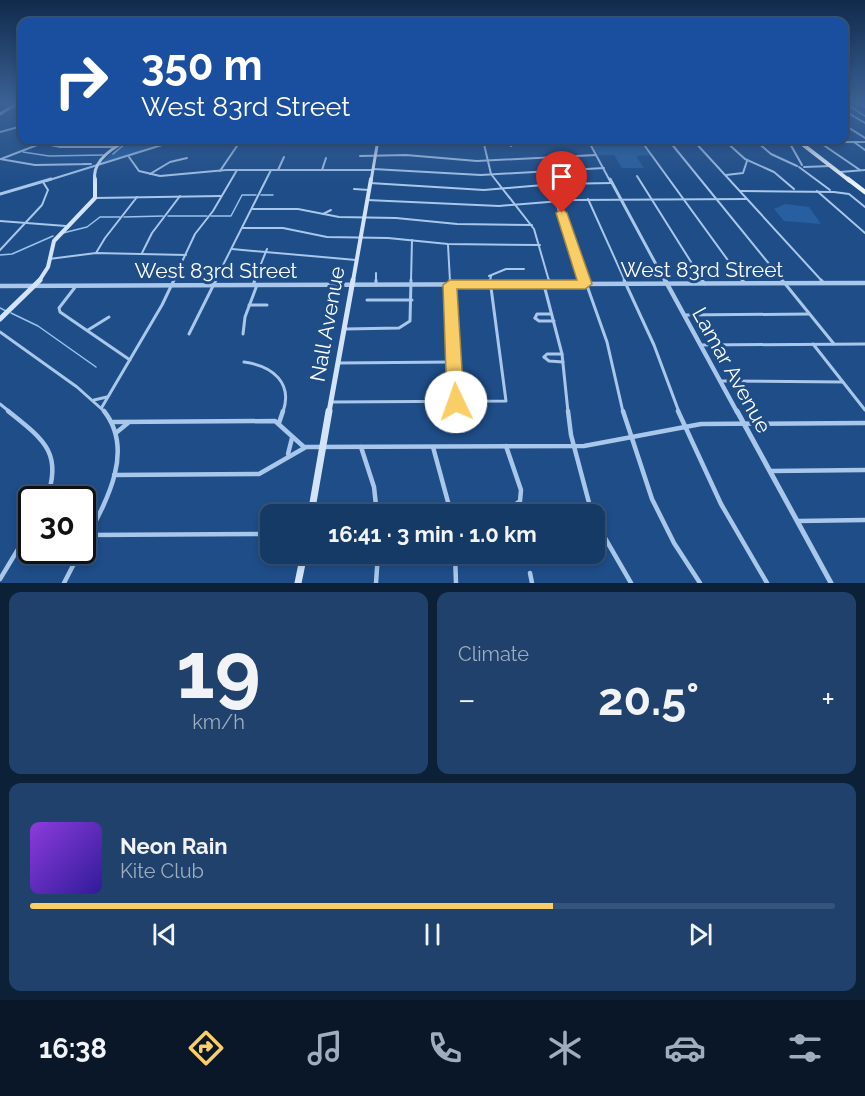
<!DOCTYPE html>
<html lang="en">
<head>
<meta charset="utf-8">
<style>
	body { margin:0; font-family:Raleway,sans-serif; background:#1f416c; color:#f1f3f6; height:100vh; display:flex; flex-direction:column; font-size:22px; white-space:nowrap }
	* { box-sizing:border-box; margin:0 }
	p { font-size:20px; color:#9eadbf }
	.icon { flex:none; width:33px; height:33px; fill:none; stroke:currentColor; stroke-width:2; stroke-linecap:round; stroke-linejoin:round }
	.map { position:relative; height:583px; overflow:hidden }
	.drawer { display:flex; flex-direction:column; gap:9px; padding:9px; background:#0c2038; flex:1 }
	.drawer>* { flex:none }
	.guide { position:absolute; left:18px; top:18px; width:830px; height:126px; border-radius:12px; box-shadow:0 3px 9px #0003,0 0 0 2px #35547a; background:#1a4fa0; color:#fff; overflow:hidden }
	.speed { position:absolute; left:18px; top:486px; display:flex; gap:12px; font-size:30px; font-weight:700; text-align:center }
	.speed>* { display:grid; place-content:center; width:78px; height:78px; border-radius:50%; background:#163a66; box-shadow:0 3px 9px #0003,0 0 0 2px #35547a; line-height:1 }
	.speed .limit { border:3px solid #111; border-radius:9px; background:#fff; color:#111 }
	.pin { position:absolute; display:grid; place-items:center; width:51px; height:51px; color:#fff; margin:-62px -26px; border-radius:50% 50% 50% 0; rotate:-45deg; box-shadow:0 0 6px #0007 }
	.pin .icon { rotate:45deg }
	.me { position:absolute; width:66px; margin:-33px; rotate:357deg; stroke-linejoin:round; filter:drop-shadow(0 0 4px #0008) }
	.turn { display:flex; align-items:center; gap:21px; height:126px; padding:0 24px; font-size:27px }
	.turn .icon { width:78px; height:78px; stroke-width:2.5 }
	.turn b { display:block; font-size:42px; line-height:51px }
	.big { font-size:45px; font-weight:700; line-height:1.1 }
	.drawer .tile { flex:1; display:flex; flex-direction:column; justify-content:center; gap:9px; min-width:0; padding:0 21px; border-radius:12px; background:#1f416c }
	.drawer .dial { align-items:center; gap:0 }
	.dial b { font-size:78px; line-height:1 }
	.song { display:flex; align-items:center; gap:18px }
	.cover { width:72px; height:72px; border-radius:9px; background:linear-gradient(135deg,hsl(270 70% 55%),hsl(250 70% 35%)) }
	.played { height:6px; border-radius:3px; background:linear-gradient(90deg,#face67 65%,#35547a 65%) }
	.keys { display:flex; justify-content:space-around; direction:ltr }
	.heat { display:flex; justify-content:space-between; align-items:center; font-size:33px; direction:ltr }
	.drawer .tiles { flex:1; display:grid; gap:9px; grid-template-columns:1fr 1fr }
	.tile:last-child { grid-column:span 2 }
	.trip { position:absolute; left:260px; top:504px; width:345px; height:60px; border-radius:12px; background:#163a66; box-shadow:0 3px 9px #0003,0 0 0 2px #35547a; font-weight:700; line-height:60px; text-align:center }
	.menu { display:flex; height:96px; justify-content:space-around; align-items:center; background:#091729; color:#9eadbf }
	.menu .icon { width:42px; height:42px }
	.menu .on { color:#face67 }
	.menu b { font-size:27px; color:#f1f3f6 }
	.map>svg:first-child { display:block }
</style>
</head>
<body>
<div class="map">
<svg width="865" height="583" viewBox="0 0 865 583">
	<rect width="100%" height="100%" fill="#1e4d88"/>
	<g fill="#275fa0">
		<polygon points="128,140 178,140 137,154 102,162"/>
		<polygon points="641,143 651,155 636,156 644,168 622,168 614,155 598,155 592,144"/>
		<polygon points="785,204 809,207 821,224 784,221 774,209"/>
	</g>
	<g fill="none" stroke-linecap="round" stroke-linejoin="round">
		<g stroke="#9bc2ed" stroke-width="1.5">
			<polyline points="845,103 865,116"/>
			<polyline points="23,152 49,156 103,155"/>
			<polyline points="113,154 126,143"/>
			<polyline points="261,195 273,195"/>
			<polyline points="168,216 207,216"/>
			<polyline points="211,216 231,216 242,195 256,195"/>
			<polyline points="124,217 163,216"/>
			<polyline points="63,233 87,227 100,217 120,217"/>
			<polyline points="0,255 12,254 53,236"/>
			<polyline points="0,308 6,311"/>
			<polyline points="11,313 38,326 96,367"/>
		</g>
		<g stroke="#a8c7eb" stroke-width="2">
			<polyline points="859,103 865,107"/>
			<polyline points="843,110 865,123"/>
			<polyline points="843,124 865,138"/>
			<polyline points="0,132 22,126"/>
			<polyline points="179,140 193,143 378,143"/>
			<polyline points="483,140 491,174 534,229 549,281"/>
			<polyline points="648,140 662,140"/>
			<polyline points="693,140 822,281"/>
			<polyline points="724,140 745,159 774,172 794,189"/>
			<polyline points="642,142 743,281"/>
			<polyline points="670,142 783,281"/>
			<polyline points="757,142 771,154 797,166"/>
			<polyline points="789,142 802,165"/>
			<polyline points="819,142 860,170"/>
			<polyline points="854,142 865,150"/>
			<polyline points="41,143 60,147 116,147"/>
			<polyline points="508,143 511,146 514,143"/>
			<polyline points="360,156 406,155 477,161 596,155"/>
			<polyline points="129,157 139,171 160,176 226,170 373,170"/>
			<polyline points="0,159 35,165 91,164 83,164"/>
			<polyline points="1,159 50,140"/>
			<polyline points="799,167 830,190"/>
			<polyline points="804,167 831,166"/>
			<polyline points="373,169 481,175 604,168"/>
			<polyline points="278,170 284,157"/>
			<polyline points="322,170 326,158"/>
			<polyline points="220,171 239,143"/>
			<polyline points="840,172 865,170"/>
			<polyline points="150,174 170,162 187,158"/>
			<polyline points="726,175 743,173 747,161"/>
			<polyline points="637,176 703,281"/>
			<polyline points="370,183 484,190 555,184 612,183"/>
			<polyline points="354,189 369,190"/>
			<polyline points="740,191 834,192 849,194 865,207"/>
			<polyline points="817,191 865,233"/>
			<polyline points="95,198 221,196"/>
			<polyline points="588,199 625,281"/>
			<polyline points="367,200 499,206 573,200 747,199"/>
			<polyline points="555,201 586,281"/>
			<polyline points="252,209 298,209 339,217 396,218 457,224 532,225"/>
			<polyline points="323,214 331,210"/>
			<polyline points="0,221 66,226"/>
			<polyline points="242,228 283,228 327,237 388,238 448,244 540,245"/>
			<polyline points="448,245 450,281"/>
			<polyline points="232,249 356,260"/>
			<polyline points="0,250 42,205 48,190 43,182"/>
			<polyline points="96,253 105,238 137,197"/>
			<polyline points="142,253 152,233 180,196"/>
			<polyline points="49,259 96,253 186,255"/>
			<polyline points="376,273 376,281"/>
			<polyline points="489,276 506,269 524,269"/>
			<polyline points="173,281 195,234 213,211 237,170"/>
			<polyline points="215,281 271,170"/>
			<polyline points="254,281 267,249"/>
			<polyline points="411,281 412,240"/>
			<polyline points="490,281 491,276"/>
		</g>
		<g stroke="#a8c7eb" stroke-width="3">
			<polyline points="376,280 376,285"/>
			<polyline points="450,280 456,402"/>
			<polyline points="549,280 550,284"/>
			<polyline points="585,280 607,342 623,412"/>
			<polyline points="624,280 654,345 679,412"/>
			<polyline points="702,280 705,284"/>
			<polyline points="742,280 744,282"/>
			<polyline points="782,280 834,344"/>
			<polyline points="821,280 823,282"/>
			<polyline points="253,285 255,280"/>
			<polyline points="544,285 562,354 568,412"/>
			<polyline points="76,286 59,308 60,312 130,360"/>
			<polyline points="367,300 412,300"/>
			<polyline points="249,305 267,305"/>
			<polyline points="684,315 809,314"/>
			<polyline points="535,318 539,321 554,321"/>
			<polyline points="535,318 537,314 551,314"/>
			<polyline points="345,329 399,328 410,321 411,280"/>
			<polyline points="88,330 109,317"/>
			<polyline points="0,332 77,387 105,412"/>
			<polyline points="189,334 216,280"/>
			<polyline points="243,334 245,317 257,285"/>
			<polyline points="813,344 865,410"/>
			<polyline points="701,345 865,344"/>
			<polyline points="544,357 549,361 563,362"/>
			<polyline points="544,357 547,354 562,354"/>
			<path d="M244 362C273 366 293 383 283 412"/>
			<polyline points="338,363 453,362"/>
			<polyline points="721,381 843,382"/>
			<polyline points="94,400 107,397"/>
			<polyline points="331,402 506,401 490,280"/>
			<polyline points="0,404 10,412"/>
			<polyline points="102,407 162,305 174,280"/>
		</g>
		<g stroke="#a8c7eb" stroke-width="4.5">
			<path d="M8 411C43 439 64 453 46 500"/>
			<polyline points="568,411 571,435 592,514"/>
			<polyline points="623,411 652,499 674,543 700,583"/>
			<polyline points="678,411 721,504 767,583"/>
			<polyline points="113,422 275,421 304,447"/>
			<polyline points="279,423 283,411"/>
			<polyline points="117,432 128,423"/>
			<polyline points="361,447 374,487 377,514"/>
			<polyline points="433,447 451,513"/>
			<polyline points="288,454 292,438"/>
			<polyline points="771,471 865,470"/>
			<polyline points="114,475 259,474 306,447 584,446 701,424 865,423"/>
			<polyline points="451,513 475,507 513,506 520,501 521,490 506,446"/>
			<polyline points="594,519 631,583"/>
			<polyline points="798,521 865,520"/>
			<polyline points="88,535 270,534"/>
			<path d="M82 547C103 507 137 453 104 411"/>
			<polyline points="455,554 456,583"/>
			<polyline points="530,573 532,583"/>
			<polyline points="0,579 32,526"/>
			<polyline points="64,583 81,550"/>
			<polyline points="376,583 378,554"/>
		</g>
		<g stroke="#a8c7eb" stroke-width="2">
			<polyline points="588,140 610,181"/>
			<polyline points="378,143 865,142"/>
			<polyline points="46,181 178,140"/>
		</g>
		<g stroke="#a8c7eb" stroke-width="3">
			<polyline points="610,179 665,281"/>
			<polyline points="0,194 51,179"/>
		</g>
		<g stroke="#a8c7eb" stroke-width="4.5">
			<polyline points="665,280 737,412"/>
			<polyline points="0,286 865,283"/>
		</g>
		<polyline stroke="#a8c7eb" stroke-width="5" points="737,411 831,583"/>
		<g stroke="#d3e4f8" stroke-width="3">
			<polyline points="0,114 18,103"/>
			<path d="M95 181C91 161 112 148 128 140"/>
			<polyline points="371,181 378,140"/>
		</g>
		<g stroke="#d3e4f8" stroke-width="4">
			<polyline points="39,281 48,267 54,241 95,198 95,179"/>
			<polyline points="353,281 371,179"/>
		</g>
		<g stroke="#d3e4f8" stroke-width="5">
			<polyline points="0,319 40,280"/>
			<polyline points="329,412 353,280"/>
		</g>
		<g stroke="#d3e4f8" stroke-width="7">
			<polyline points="311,514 329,411"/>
			<polyline points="298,583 304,554"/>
		</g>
		<polyline stroke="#ecf3fe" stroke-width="4" points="797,140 850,181"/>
		<polyline stroke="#ecf3fe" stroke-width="4.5" points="848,179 865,192"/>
	</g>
	<linearGradient id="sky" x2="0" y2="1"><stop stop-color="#102a4b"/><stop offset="0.56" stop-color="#3b6296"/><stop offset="1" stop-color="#3b6296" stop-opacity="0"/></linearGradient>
	<rect width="865" height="185" fill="url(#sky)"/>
	<polygon fill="#face67" stroke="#a28643" stroke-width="1.5" points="562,209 567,213 592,284 585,289 457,289 464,402 462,407 456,409 450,407 447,402 443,285 450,280 577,280 556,213"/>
	<g text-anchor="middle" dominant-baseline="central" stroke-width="6" stroke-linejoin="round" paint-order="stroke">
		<g font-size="21" fill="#fff" stroke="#1e4d88">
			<text x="702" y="269">West 83rd Street</text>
			<text x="216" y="270">West 83rd Street</text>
			<text transform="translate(327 324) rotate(-80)">Nall Avenue</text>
			<text transform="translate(732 370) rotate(61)">Lamar Avenue</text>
		</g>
	</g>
</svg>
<div class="speed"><div class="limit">30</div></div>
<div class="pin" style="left:562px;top:213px;background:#d93025"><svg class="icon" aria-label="arrive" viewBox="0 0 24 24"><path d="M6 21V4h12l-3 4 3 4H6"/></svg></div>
<svg class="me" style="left:456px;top:402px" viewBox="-20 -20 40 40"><circle r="19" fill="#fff"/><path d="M0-13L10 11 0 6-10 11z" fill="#face67"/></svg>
<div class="trip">16:41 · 3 min · 1.0 km</div>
<div class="guide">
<div class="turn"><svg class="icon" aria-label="right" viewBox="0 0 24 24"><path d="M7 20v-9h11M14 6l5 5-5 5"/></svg><div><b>350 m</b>West 83rd Street</div></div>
</div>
</div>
<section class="drawer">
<div class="tiles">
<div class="tile dial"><b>19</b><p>km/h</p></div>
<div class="tile"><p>Climate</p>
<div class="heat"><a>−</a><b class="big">20.5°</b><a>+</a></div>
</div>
<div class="tile">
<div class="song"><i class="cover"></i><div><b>Neon Rain</b><p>Kite Club</p></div></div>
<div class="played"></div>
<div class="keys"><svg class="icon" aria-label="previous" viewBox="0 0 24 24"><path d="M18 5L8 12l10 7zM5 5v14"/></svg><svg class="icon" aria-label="pause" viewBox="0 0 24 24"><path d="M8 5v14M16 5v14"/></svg><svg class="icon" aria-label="next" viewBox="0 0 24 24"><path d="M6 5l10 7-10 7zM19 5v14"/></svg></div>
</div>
</div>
</section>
<nav class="menu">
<b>16:38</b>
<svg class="icon on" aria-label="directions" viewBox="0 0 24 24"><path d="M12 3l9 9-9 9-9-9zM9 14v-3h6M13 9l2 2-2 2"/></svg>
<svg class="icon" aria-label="music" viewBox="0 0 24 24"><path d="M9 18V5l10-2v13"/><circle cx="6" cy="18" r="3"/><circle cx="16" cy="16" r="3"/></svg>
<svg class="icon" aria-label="phone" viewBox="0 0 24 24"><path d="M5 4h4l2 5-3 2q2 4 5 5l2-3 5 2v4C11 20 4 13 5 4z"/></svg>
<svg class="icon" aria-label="climate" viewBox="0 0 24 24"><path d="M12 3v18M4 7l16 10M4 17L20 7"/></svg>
<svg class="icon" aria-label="car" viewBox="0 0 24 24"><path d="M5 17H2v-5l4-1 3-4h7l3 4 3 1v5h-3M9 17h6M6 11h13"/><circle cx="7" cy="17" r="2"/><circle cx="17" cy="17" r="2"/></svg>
<svg class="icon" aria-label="filters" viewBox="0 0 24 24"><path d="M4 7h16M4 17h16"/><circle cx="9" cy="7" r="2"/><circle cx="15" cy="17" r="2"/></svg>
</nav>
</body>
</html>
